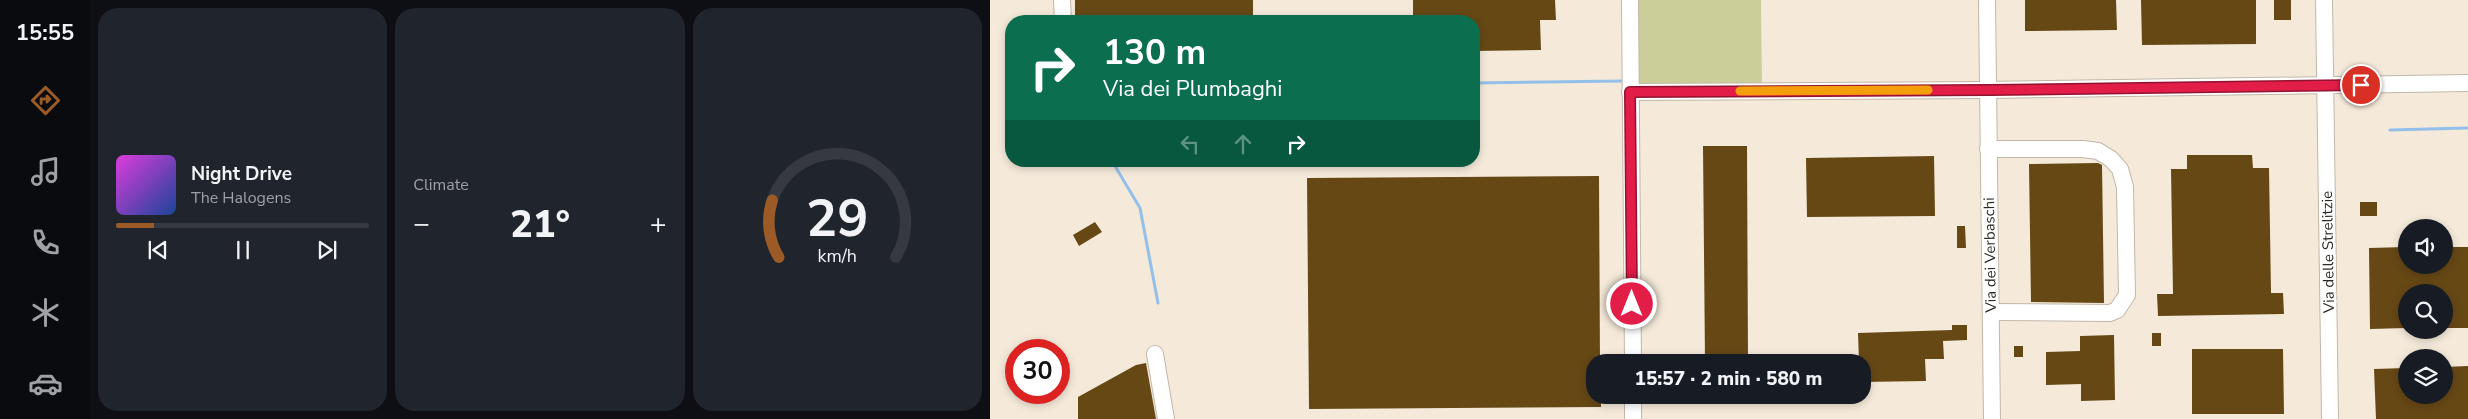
<!DOCTYPE html>
<html lang="en">
<head>
<meta charset="utf-8">
<style>
	body { margin:0; font-family:"Nunito Sans",sans-serif; background:#20242c; color:#f1f3f6; height:100vh; display:flex; flex-direction:column; font-size:19px; white-space:nowrap }
	* { box-sizing:border-box; margin:0 }
	p { font-size:16px; color:#9ea1a6 }
	.icon { flex:none; width:28px; height:28px; fill:none; stroke:currentColor; stroke-width:2; stroke-linecap:round; stroke-linejoin:round }
	.map { position:relative; flex:1; overflow:hidden }
	.drawer { display:flex; flex-direction:column; gap:8px; padding:8px; background:#0d0f14; width:900px }
	.drawer>* { flex:none }
	.guide { position:absolute; left:15px; top:15px; width:475px; height:152px; border-radius:20px; box-shadow:0 2px 8px #0003; background:#0b6e4f; color:#fff; overflow:hidden }
	.controls { position:absolute; left:1408px; top:219px; display:grid; gap:10px }
	.controls a { display:grid; place-items:center; width:55px; height:55px; border-radius:50%; background:#171b24; box-shadow:0 2px 8px #0003; font-size:25px }
	.speed { position:absolute; left:15px; top:339px; display:flex; gap:10px; font-size:25px; font-weight:700; text-align:center }
	.speed>* { display:grid; place-content:center; width:65px; height:65px; border-radius:50%; background:#171b24; box-shadow:0 2px 8px #0003; line-height:1 }
	.speed .limit { border:8px solid #d22; background:#fff; color:#111 }
	.pin { position:absolute; display:grid; place-items:center; width:42px; height:42px; color:#fff; margin:-21px; border:2px solid #fff; border-radius:50%; box-shadow:0 1px 5px #0007 }
	.me { position:absolute; width:55px; margin:-28px; rotate:0deg; stroke-linejoin:round; filter:drop-shadow(0 0 4px #0008) }
	.turn { display:flex; align-items:center; gap:18px; height:105px; padding:0 15px; font-size:22px }
	.turn .icon { width:65px; height:65px; stroke-width:2.5 }
	.turn b { display:block; font-size:35px; line-height:42px }
	.lanes { display:flex; align-items:center; height:48px; padding:0 15px; background:#0003; justify-content:center; gap:25px; direction:ltr }
	.lanes .off { opacity:.35 }
	.big { font-size:38px; font-weight:800; line-height:1.1 }
	.drawer .widget { flex:1; display:flex; flex-direction:column; justify-content:center; gap:8px; min-width:0; padding:0 18px; border-radius:20px; background:#20242c }
	.drawer .dial { align-items:center; gap:0 }
	.dial svg { height:130px; overflow:visible; fill:none; stroke:#363941; stroke-width:7; stroke-linecap:round; text-anchor:middle }
	.dial text { fill:#f1f3f6; stroke:none }
	.song { display:flex; align-items:center; gap:15px }
	.cover { width:60px; height:60px; border-radius:8px; background:linear-gradient(135deg,hsl(300 70% 55%),hsl(220 70% 35%)) }
	.played { height:5px; border-radius:2px; background:linear-gradient(90deg,#9b5a26 15%,#363941 15%) }
	.keys { display:flex; justify-content:space-around; direction:ltr }
	.heat { display:flex; justify-content:space-between; align-items:center; font-size:28px; direction:ltr }
	.drawer .tiles { flex:1; display:grid; gap:8px; grid-template-columns:repeat(3,1fr) }
	.trip { position:absolute; left:596px; top:354px; width:285px; height:50px; border-radius:20px; background:#171b24; box-shadow:0 2px 8px #0003; font-weight:800; line-height:50px; text-align:center }
	main { display:flex; flex:1; min-height:0 }
	.menu { display:flex; flex-direction:column; width:90px; justify-content:space-around; align-items:center; background:#090b0e; color:#9ea1a6 }
	.menu .icon { width:35px; height:35px }
	.menu .active { color:#9b5a26 }
	.menu b { font-size:22px; color:#f1f3f6 }
	.map>svg:first-child { display:block }
</style>
</head>
<body>
<main>
<nav class="menu">
<b>15:55</b>
<svg class="icon active" aria-label="directions" viewBox="0 0 24 24"><path d="M12 3l9 9-9 9-9-9zM9 14v-3h6M13 9l2 2-2 2"/></svg>
<svg class="icon" aria-label="music" viewBox="0 0 24 24"><path d="M9 18V5l10-2v13"/><circle cx="6" cy="18" r="3"/><circle cx="16" cy="16" r="3"/></svg>
<svg class="icon" aria-label="phone" viewBox="0 0 24 24"><path d="M5 4h4l2 5-3 2q2 4 5 5l2-3 5 2v4C11 20 4 13 5 4z"/></svg>
<svg class="icon" aria-label="climate" viewBox="0 0 24 24"><path d="M12 3v18M4 7l16 10M4 17L20 7"/></svg>
<svg class="icon" aria-label="car" viewBox="0 0 24 24"><path d="M5 17H2v-5l4-1 3-4h7l3 4 3 1v5h-3M9 17h6M6 11h13"/><circle cx="7" cy="17" r="2"/><circle cx="17" cy="17" r="2"/></svg>
</nav>
<section class="drawer">
<div class="tiles">
<div class="widget">
<div class="song"><i class="cover"></i><div><b>Night Drive</b><p>The Halogens</p></div></div>
<div class="played"></div>
<div class="keys"><svg class="icon" aria-label="previous" viewBox="0 0 24 24"><path d="M18 5L8 12l10 7zM5 5v14"/></svg><svg class="icon" aria-label="pause" viewBox="0 0 24 24"><path d="M8 5v14M16 5v14"/></svg><svg class="icon" aria-label="next" viewBox="0 0 24 24"><path d="M6 5l10 7-10 7zM19 5v14"/></svg></div>
</div>
<div class="widget"><p>Climate</p>
<div class="heat"><a>−</a><b class="big">21°</b><a>+</a></div>
</div>
<div class="widget dial"><svg viewBox="0 0 100 80">
<path d="M14 69A42 42 0 1 1 86 69"/>
<path d="M14 69A42 42 0 0 1 10 34" stroke="#9b5a26"/>
<text x="50" y="56" font-size="32" font-weight="700">29</text>
<text x="50" y="72" font-size="11">km/h</text>
</svg></div>
</div>
</section>
<div class="map">
<svg width="1478" height="419" viewBox="0 0 1478 419">
	<rect width="100%" height="100%" fill="#f5eada"/>
	<polygon fill="#cbce99" points="640,0 771,0 772,91 640,92"/>
	<g fill="none" stroke-linecap="round" stroke-linejoin="round">
		<g stroke="#93c0ea" stroke-width="3">
			<polyline points="484,83 632,81"/>
			<polyline points="1400,130 1478,128"/>
			<polyline points="122,161 150,208 168,303"/>
		</g>
	</g>
	<g fill="#664815">
		<rect x="85" y="0" width="178" height="21"/>
		<polygon points="423,0 565,0 566,20 550,20 551,50 484,51 484,21 423,21"/>
		<polygon points="1035,0 1126,0 1127,30 1035,31"/>
		<polygon points="1151,0 1266,0 1266,44 1152,45"/>
		<rect x="1284" y="0" width="17" height="20"/>
		<polygon points="713,146 757,146 758,362 715,362"/>
		<polygon points="1197,155 1262,155 1263,168 1279,168 1281,293 1293,293 1294,314 1168,316 1167,294 1183,294 1181,169 1197,169"/>
		<polygon points="944,156 945,216 817,217 816,158"/>
		<polygon points="1108,163 1112,165 1114,303 1041,302 1039,164"/>
		<polygon points="609,176 610,362 605,362 605,395 611,395 611,407 319,409 317,178"/>
		<rect x="1370" y="202" width="17" height="14"/>
		<polygon points="105,222 112,232 89,246 83,235"/>
		<polygon points="967,226 975,226 976,248 967,248"/>
		<polygon points="1416,247 1416,265 1454,265 1454,247 1478,247 1478,328 1454,328 1454,292 1416,292 1416,328 1380,329 1379,248"/>
		<polygon points="962,325 977,325 977,340 953,341 954,359 935,359 936,381 872,382 872,362 869,362 868,333 962,330"/>
		<rect x="1162" y="333" width="9" height="13"/>
		<polygon points="1124,335 1125,400 1091,401 1091,384 1056,385 1056,352 1090,351 1090,336"/>
		<rect x="1024" y="346" width="9" height="11"/>
		<polygon points="1202,349 1293,349 1294,414 1202,414"/>
		<polygon points="156,363 166,419 88,419 88,397 146,365"/>
		<polygon points="1478,366 1478,419 1386,419 1384,369 1416,368 1416,395 1454,395 1454,367"/>
	</g>
	<g fill="none" stroke-linecap="round" stroke-linejoin="round">
		<g stroke="#c2b7a8" stroke-width="18">
			<g id="minor">
				<polyline points="72,0 73,21"/>
				<polyline points="640,0 643,362"/>
				<polyline points="997,0 1002,419"/>
				<polyline points="1334,0 1340,419"/>
				<polyline points="640,92 998,90 1478,83"/>
				<polyline points="998,149 1093,149 1108,151 1121,159 1130,169 1135,187 1137,295 1127,310 1120,313 1001,312"/>
				<polyline points="165,354 176,419"/>
				<polyline points="643,395 643,419"/>
			</g>
		</g>
		<use href="#minor" stroke="#fff" stroke-width="16"/>
	</g>
	<g fill="none" stroke-linecap="round" stroke-linejoin="round">
		<g stroke="#92132f" stroke-width="12">
			<polyline id="route" points="642,304 640,92 998,90 1371,85"/>
		</g>
		<use href="#route" stroke="#e11d48" stroke-width="9"/>
		<polyline stroke="#f59e0b" stroke-width="9" points="750,91 938,90"/>
	</g>
	<g text-anchor="middle" dominant-baseline="central" stroke-width="5" stroke-linejoin="round" paint-order="stroke">
		<g font-size="15" fill="#2c2822" stroke="#fff">
			<text transform="translate(1338 252) rotate(-91)">Via delle Strelitzie</text>
			<text transform="translate(1000 255) rotate(-91)">Via dei Verbaschi</text>
		</g>
	</g>
</svg>
<div class="controls">
<a><svg class="icon" aria-label="sound" viewBox="0 0 24 24"><path d="M4 9h4l5-4v14l-5-4H4zM17 9q2 3 0 6"/></svg></a>
<a><svg class="icon" aria-label="search" viewBox="0 0 24 24"><circle cx="10" cy="10" r="6"/><path d="M15 15l6 6"/></svg></a>
<a><svg class="icon" aria-label="layers" viewBox="0 0 24 24"><path d="M12 4l9 5-9 5-9-5zM3 14l9 5 9-5"/></svg></a>
</div>
<div class="speed"><div class="limit">30</div></div>
<div class="pin" style="left:1371px;top:85px;background:#d93025"><svg class="icon" aria-label="arrive" viewBox="0 0 24 24"><path d="M6 21V4h12l-3 4 3 4H6"/></svg></div>
<svg class="me" style="left:642px;top:304px" viewBox="-20 -20 40 40"><circle r="17" fill="#e11d48" stroke="#fff" stroke-width="3"/><path d="M0-11L8 9 0 5-8 9z" fill="#fff"/></svg>
<div class="trip">15:57 · 2 min · 580 m</div>
<div class="guide">
<div class="turn"><svg class="icon" aria-label="right" viewBox="0 0 24 24"><path d="M7 20v-9h11M14 6l5 5-5 5"/></svg><div><b>130 m</b>Via dei Plumbaghi</div></div>
<div class="lanes"><svg class="icon off" aria-label="left" viewBox="0 0 24 24"><path d="M17 20v-9H6M10 6l-5 5 5 5"/></svg><svg class="icon off" aria-label="ahead" viewBox="0 0 24 24"><path d="M12 20V5M6 11l6-6 6 6"/></svg><svg class="icon" aria-label="right" viewBox="0 0 24 24"><path d="M7 20v-9h11M14 6l5 5-5 5"/></svg></div>
</div>
</div>
</main>
</body>
</html>
